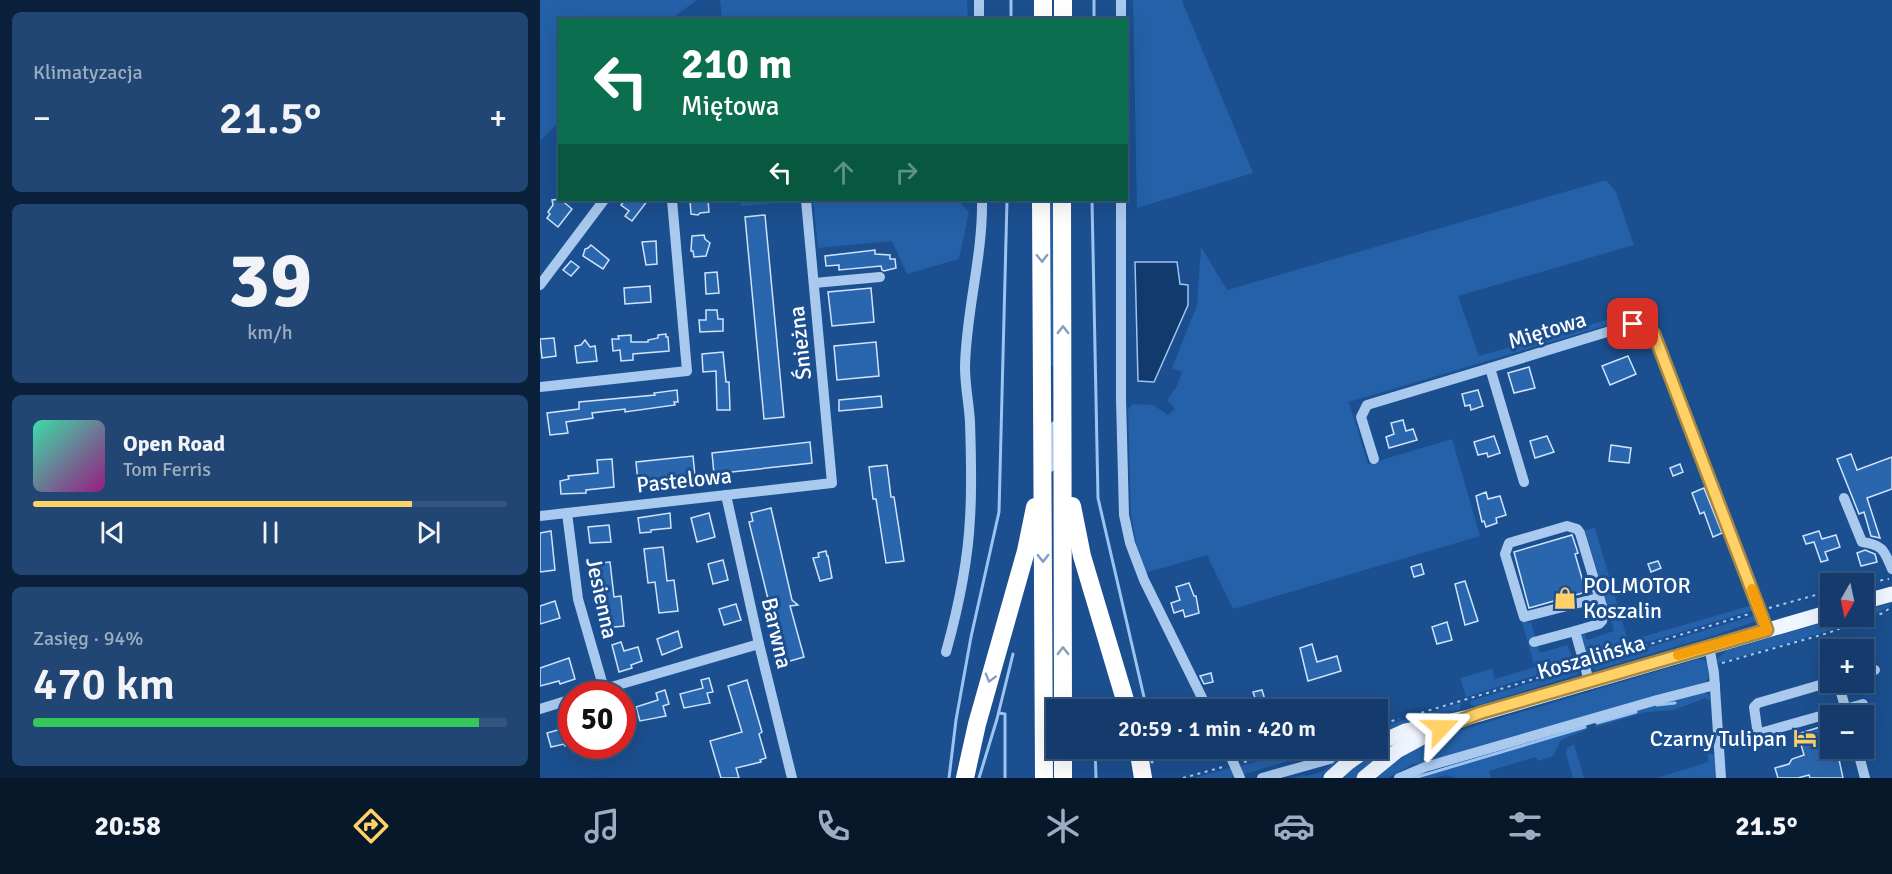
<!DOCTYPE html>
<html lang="pl">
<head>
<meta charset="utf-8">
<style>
	body { margin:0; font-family:Signika,sans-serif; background:#214673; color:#f1f3f6; height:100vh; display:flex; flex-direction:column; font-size:22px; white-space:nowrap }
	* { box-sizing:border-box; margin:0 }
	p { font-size:20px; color:#9dadc1 }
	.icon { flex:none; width:33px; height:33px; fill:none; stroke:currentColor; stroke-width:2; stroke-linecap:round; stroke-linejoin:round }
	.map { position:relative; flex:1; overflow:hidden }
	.details { display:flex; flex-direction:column; gap:12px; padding:12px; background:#0b203b; width:540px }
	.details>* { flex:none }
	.guide { position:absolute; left:18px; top:18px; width:570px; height:183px; border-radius:0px; box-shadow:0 6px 24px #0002,0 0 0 2px #33557e; background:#0b6e4f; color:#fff; overflow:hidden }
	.needle { width:39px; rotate:189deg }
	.buttons { position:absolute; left:1280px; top:573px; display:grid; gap:12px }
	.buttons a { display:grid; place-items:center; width:54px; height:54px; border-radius:0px; background:#143b6b; box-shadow:0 6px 24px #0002,0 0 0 2px #33557e; font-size:30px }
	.speed { position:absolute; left:18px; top:681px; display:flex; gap:12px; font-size:30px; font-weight:700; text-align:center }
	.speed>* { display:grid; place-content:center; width:78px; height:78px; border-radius:50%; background:#143b6b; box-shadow:0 6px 24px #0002,0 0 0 2px #33557e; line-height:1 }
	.speed .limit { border:9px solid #d22; background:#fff; color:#111 }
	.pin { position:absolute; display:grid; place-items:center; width:51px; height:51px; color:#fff; margin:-26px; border-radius:12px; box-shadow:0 3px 9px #0006 }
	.me { position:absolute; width:66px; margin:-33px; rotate:67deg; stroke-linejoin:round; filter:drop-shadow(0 0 4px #0008) }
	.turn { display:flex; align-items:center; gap:21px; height:126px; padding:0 24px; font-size:27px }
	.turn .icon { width:78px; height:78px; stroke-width:2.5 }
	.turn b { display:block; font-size:42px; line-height:51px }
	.lanes { display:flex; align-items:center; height:57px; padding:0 24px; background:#0003; justify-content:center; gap:30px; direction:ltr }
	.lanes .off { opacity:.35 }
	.big { font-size:45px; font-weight:600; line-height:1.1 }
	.details .widget { flex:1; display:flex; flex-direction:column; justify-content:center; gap:9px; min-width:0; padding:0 21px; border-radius:9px; background:#214673 }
	.details .dial { align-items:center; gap:0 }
	.dial b { font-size:78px; line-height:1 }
	.song { display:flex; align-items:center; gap:18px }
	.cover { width:72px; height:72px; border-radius:9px; background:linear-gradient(135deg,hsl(160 70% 55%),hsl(310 70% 35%)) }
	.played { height:6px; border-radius:3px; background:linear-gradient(90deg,#ffd166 80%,#33557e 80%) }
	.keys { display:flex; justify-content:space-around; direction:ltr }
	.heat { display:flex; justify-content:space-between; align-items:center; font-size:33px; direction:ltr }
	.charge { height:9px; border-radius:4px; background:linear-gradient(90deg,#34c759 94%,#33557e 0) }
	.trip { position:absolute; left:506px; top:699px; width:342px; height:60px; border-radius:0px; background:#143b6b; box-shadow:0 6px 24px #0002,0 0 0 2px #33557e; font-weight:600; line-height:60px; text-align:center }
	.tabs { display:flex; height:96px; justify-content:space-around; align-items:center; background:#08182b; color:#9dadc1 }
	.tabs .icon { width:42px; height:42px }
	.tabs .current { color:#ffd166 }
	.tabs b { font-size:27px; color:#f1f3f6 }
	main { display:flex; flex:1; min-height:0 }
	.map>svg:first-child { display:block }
</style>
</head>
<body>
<main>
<section class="details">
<div class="widget"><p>Klimatyzacja</p>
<div class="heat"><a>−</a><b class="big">21.5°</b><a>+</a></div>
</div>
<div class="widget dial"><b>39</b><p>km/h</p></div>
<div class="widget">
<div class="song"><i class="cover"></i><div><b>Open Road</b><p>Tom Ferris</p></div></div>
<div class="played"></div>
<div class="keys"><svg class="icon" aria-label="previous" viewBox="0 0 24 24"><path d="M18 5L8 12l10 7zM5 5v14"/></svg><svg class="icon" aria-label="pause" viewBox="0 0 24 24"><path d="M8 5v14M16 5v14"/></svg><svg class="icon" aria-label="next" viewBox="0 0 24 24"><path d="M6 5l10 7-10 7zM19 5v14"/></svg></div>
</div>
<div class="widget"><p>Zasięg · 94%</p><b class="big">470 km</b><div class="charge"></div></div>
</section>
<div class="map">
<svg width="1352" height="778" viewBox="0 0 1352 778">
	<rect width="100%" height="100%" fill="#1b4f8f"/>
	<g fill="#2461a8">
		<polygon points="0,0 157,0 131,19 20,20 19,122 0,141"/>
		<polygon points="180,0 427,0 428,19 182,19"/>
		<polygon points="593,0 644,0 642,1 713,173 597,208"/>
		<polygon points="1066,180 1076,192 1094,245 918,296 939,356 1109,308 1112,312 809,402 828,464 912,439 940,536 693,609 667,555 605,573 596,543 591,515 588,409 593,404 613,405 628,415 635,409 627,400 637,386 642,372 632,368 657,305 661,247 687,290"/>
		<polygon points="200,200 255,200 255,201 201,206"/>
		<polygon points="273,200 417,200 429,212 419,259 367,274 352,241 278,248"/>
		<polygon points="509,200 515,200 516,366 510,366"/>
		<polygon points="1055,528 1088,641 1213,605 1214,610 1048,660 1041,636 1044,632 1047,640 1074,631 1045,530"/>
		<polygon points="962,555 988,623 991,622 1000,653 1027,645 1035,663 926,697 920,678 952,669 955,679 995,667"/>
		<path d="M1352 603C1340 620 1207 654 1178 663V658L1187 650 1304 617 1323 616V611Z"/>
		<polygon points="1216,615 1216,621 1179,634 1056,670 1050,665"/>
		<polygon points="1159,659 1164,660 1168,663 1169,677 1166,682 885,763 873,764 848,778 833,778 884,741"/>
		<polygon points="1040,668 1037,675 935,706 931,705 930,701"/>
		<polygon points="1163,692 1168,694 1171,701 1165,698 1134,710 1106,712 1056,727 1055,722"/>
		<polygon points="921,703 920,710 872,724 837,740 837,728"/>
		<polygon points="1045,725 1048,729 1021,740 1013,756 998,761 996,757 949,771 951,778 917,778 907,775 893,778 869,778"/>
		<polygon points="866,735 819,778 797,778 824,756"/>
		<polygon points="1034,744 1044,778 1033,778 1026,754 1027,748"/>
		<polygon points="769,749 783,749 781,751 705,774 702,773 699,766"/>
		<path d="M793 749H823L786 778H752L763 775 766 776C782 772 798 769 793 749Z"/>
		<polygon points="1167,753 1175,755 1176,778 1117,778 1169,762"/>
		<polygon points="693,767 694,776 690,778 653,778"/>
	</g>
	<polygon fill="#123a6d" stroke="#9cc4f0" stroke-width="1.5" points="595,262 637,262 640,284 648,285 648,305 614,382 598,381"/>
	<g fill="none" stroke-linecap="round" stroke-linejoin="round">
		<g stroke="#9cc4f0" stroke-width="3">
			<polyline points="471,20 471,0"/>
			<polyline points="554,20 554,0"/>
			<polyline points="552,200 558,498 607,710"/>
			<polyline points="555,702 555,710"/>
			<polyline points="1117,705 1135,703"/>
			<polyline points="459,713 465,714 465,778"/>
			<polyline points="1057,723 1096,712"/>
			<polyline points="555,748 556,778"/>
			<polyline points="612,748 612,762"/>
			<polyline points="409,778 416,720 431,637 459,512 467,200"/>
			<polyline points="439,778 457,719 473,654"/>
			<polyline points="874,778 1045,727"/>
		</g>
	</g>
	<g fill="#2a66ad" stroke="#cfe3fa" stroke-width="1.5">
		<polygon points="12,200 20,199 32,209 18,227 7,218 10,214 8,212 13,205"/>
		<polygon points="85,200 108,200 92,221 85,216 89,211 81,205"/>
		<polygon points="150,200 168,200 169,212 160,213 158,215 151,214"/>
		<polygon points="225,215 244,417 224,419 205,217"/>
		<polygon points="164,235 165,239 170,243 166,256 154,257 153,251 151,251 152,236"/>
		<polygon points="116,241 117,264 106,265 102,242"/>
		<polygon points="51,245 69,260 63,269 43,256 45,249 48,248"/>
		<polygon points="335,250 335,254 350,255 350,259 355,259 356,268 344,271 342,270 341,266 299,270 299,265 286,266 285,256"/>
		<polygon points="31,261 39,267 31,276 23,270"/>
		<polygon points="177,272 179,293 166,294 165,273"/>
		<polygon points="110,286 111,302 85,304 84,288"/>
		<polygon points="331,288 334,322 292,326 288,292"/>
		<polygon points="166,310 177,310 178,319 183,319 183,331 160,332 159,320 166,320"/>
		<polygon points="126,334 126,337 128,337 129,351 93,354 93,360 81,361 80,350 73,351 72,339 79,339 78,336 91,335 91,342 108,342 108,340 118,338 118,335"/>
		<polygon points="14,338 16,356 2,358 0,339"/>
		<polygon points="45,340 50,347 55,346 57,361 37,363 35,346 41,345"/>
		<polygon points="336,342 339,376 297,380 294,346"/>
		<polygon points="183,352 186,382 189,382 190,410 177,410 176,371 163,372 162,354"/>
		<polygon points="1088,356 1096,374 1070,385 1062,366"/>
		<polygon points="989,367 995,388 974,393 968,373"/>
		<polygon points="137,390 138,402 134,402 135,405 85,412 85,409 52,413 53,418 26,422 28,433 10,435 7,413 39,409 39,402 115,395 114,393"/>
		<polygon points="938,390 943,406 931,410 930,405 925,406 922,394"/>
		<polygon points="341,396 342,407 299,411 299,400"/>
		<polygon points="863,420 866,431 873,429 877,440 849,448 846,437 854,434 851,423"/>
		<polygon points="954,436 960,453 948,457 947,453 938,455 934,442"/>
		<polygon points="1007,436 1014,452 995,458 990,441"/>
		<polygon points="270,442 272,463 174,474 172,453"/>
		<polygon points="1071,445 1091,448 1089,463 1069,461"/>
		<polygon points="1311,454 1317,470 1352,457 1352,489 1327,498 1340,538 1331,536 1324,512 1319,514 1297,459"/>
		<polygon points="153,456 155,476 98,482 96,462"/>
		<polygon points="72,459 74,487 46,490 46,493 21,494 20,481 29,479 28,476 58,473 57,460"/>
		<polygon points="1140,464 1143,472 1133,476 1130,468"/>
		<polygon points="347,465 351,497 354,497 364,561 346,563 336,499 333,499 329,467"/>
		<polygon points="1164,488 1182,533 1173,537 1164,512 1160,514 1152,493"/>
		<polygon points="946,492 948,499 960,496 966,515 956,518 957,523 946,527 944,521 942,522 936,496"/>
		<polygon points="231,508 252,600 258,605 250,606 264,657 243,663 233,626 239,624 234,606 230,607 209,522 213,521 211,513"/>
		<polygon points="130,513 131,528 111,530 111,532 100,533 98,518"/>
		<polygon points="169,513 175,537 157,542 151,518"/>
		<polygon points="69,525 71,542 50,543 48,527"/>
		<polygon points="11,531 15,570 0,572 0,533"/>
		<polygon points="1279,531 1282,539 1296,535 1300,547 1285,552 1288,560 1281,562 1274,542 1266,544 1263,536"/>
		<polygon points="1032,535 1038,553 1035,554 1046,592 989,608 974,552"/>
		<polygon points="123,547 127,581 134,580 138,611 119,613 115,582 108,583 104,549"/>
		<polygon points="1325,550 1335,554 1337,562 1321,566 1317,553"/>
		<polygon points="286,551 287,556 288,556 292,578 280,581 273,558 279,557 278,553"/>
		<polygon points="183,560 188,580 173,584 168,564"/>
		<polygon points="1118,561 1121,568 1111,572 1108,564"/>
		<polygon points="70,562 74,597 81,596 84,626 65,628 62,598 55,599 51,564"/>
		<polygon points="881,564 884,574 874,577 871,567"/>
		<polygon points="925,581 938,621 925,625 915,584"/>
		<polygon points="649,583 654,596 656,596 659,613 645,617 643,610 634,613 631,603 640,600 636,587"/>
		<polygon points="15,601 20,618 0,624 0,606"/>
		<polygon points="196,604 201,620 184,625 179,609"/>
		<polygon points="907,622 912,640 897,644 892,627"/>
		<polygon points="138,631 142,647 122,655 117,639"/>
		<polygon points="81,642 84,651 98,647 102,661 91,665 92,668 79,672 72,645"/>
		<polygon points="772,644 777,662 797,656 801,671 768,681 760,648"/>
		<polygon points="29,658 35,679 20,684 19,681 0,686 0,668"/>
		<polygon points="671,673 673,682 664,684 660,676"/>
		<polygon points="169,678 173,692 167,693 170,703 144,708 140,694 163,688 161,680"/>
		<polygon points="207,680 222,732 219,734 226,758 220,760 221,762 196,768 199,778 181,778 170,741 202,732 188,686"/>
		<polygon points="125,690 129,704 123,706 126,716 100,721 96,707 118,700 116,693"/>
		<polygon points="722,690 728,710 719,710 713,692"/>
		<polygon points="1286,725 1290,748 1293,751 1297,750 1303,778 1270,778 1269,775 1258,778 1238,778 1235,768 1249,764 1252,759 1264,755 1258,734"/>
		<polygon points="32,726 32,744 25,746 24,744 11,747 7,733"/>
	</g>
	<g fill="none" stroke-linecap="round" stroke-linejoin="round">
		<g stroke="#a9c9ee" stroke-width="2" stroke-dasharray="3 4.5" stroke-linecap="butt">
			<polyline points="1318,584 1349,579"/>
			<polyline points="1229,608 1290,591"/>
			<polyline points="1054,661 1209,614"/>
			<polyline points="1182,663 1288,633 1343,613 1350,608"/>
			<polyline points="867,717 1034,667"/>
			<polyline points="837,725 859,719"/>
			<polyline points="704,762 756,748"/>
			<polyline points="643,778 683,767"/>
		</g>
		<g stroke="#a9c9ee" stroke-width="10">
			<polyline points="439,0 439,20"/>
			<polyline points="581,20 581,0"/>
			<polyline points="581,200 581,399 584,515 590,543 604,580 668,710"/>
			<polyline points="274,283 340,277"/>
			<polyline points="0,285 64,200"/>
			<polyline points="0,387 147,371 132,200"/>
			<polyline points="834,459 821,417 827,405 950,368"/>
			<polyline points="510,467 515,426"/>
			<polyline points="984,482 950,368 1093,324 1104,325 1114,334 1227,630"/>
			<polyline points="186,495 219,644 252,778"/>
			<path d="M1304 498 1322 542C1343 545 1344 550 1352 569"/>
			<polyline points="27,513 38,599 64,689"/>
			<polyline points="0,516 292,483 266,200"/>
			<polyline points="994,642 1035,631"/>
			<polyline points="1169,646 1174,673 1181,778"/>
			<path d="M406 652C418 609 428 562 430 518 432 488 431 452 430 422 429 404 425 386 425 367 426 311 443 256 442 200"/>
			<polyline points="1323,673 1335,670"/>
			<polyline points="1049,681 1035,631 1059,624 1062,621 1064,613 1040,533 1037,529 1027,526 969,543 965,554 984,617 1058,598"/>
			<polyline points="1298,682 1307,714"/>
			<polyline points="47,694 219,644"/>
			<polyline points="0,709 32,699"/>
			<polyline points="1218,735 1214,707 1218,703 1290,682"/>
			<polyline points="1178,745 1323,704"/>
			<polyline points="687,748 700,778"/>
			<polyline points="1317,748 1325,778"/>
			<polyline points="722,778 790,759"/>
			<polyline points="859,778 885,767 1117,700 1175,685"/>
		</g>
		<g stroke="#f0f6ff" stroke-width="15">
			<polyline points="1323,602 1352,594"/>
			<polyline points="837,744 865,731 929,717 1290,612"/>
			<polyline points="791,778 809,762 829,748"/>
			<polyline points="824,778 857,751 896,730"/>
		</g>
		<g stroke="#fff" stroke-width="18">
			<polyline points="503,20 503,0"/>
			<polyline points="523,20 523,0"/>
			<polyline points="501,200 504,778"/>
			<polyline points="522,200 523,710"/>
			<polyline points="532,506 542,556 588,710"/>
			<polyline points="598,748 603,778"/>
			<polyline points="425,778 437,724 486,551 495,507"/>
			<polyline points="523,778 523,748"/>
		</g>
	</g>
	<defs><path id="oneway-chevron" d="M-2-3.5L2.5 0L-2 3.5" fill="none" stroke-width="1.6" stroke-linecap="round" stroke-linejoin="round" transform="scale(1.5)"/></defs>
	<g stroke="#829ec1">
		<use href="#oneway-chevron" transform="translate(502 258) rotate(89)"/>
		<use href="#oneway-chevron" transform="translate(523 330) rotate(-90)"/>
		<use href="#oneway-chevron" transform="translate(503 558) rotate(90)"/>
		<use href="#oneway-chevron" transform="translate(523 651) rotate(-90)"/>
		<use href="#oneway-chevron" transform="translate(450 678) rotate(106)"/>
	</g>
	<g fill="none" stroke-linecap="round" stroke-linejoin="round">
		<g stroke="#a68842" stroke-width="15">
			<polyline id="route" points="901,728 940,713 1227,630 1114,334 1104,325 1093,324"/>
		</g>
		<use href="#route" stroke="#ffd166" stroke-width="10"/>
		<polyline stroke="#f59e0b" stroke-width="10" points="1138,655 1227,630 1212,589"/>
	</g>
	<defs>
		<g id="shop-bare" transform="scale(1.8)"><path d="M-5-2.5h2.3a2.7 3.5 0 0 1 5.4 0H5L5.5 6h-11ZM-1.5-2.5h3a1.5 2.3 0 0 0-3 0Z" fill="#ffd166" stroke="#1b4f8f" stroke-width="2.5" paint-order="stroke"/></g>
		<g id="hotel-bare" transform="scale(1.8)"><path d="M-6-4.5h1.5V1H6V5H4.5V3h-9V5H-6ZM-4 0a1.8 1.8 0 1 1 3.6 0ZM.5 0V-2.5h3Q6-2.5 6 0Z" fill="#ffd166" stroke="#1b4f8f" stroke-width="2.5" paint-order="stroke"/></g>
	</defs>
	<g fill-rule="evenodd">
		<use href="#shop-bare" x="1025" y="598"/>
		<use href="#hotel-bare" x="1265" y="738"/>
	</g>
	<g text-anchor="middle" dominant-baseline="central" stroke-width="6" stroke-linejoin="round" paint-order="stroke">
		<g font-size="22" fill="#fff" stroke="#1b4f8f">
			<text transform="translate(1007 330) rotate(-17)">Miętowa</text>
			<text transform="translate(260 343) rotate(-96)">Śnieżna</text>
			<text transform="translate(144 480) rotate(-6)">Pastelowa</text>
			<text transform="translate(62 598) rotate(78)">Jesienna</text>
			<text transform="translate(237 633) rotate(77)">Barwna</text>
			<text transform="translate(1051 657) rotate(-16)">Koszalińska</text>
		</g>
		<g font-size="22" fill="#fff" stroke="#1b4f8f" text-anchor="start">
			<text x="1043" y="585">POLMOTOR<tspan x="1043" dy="25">Koszalin</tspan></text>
			<text x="1247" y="738" text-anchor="end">Czarny Tulipan</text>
		</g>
	</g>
</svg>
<div class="buttons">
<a><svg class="needle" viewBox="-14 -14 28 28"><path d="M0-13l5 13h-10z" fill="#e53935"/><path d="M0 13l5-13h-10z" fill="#9dadc1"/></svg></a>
<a>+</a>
<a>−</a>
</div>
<div class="speed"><div class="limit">50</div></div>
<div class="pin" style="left:1093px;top:324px;background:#d93025"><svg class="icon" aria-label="arrive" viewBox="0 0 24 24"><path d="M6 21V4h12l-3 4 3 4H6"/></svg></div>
<svg class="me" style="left:901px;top:728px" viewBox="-20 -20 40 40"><path d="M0-17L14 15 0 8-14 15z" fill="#ffd166" stroke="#fff" stroke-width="4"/></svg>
<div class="trip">20:59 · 1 min · 420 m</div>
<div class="guide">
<div class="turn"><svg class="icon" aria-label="left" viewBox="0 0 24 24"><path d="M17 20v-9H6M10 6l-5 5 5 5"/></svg><div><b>210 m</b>Miętowa</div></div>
<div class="lanes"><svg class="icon" aria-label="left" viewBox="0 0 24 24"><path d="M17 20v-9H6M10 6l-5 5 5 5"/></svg><svg class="icon off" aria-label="ahead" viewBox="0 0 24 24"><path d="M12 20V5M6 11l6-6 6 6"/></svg><svg class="icon off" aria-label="right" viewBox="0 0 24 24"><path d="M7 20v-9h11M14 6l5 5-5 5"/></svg></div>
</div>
</div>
</main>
<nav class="tabs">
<b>20:58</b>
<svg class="icon current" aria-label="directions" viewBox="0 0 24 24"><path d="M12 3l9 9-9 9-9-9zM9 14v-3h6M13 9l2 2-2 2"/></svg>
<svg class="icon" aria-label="music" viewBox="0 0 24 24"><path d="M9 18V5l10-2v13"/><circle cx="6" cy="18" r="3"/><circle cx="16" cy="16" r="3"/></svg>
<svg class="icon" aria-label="phone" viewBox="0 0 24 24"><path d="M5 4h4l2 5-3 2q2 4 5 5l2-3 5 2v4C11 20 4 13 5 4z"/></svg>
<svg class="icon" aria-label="climate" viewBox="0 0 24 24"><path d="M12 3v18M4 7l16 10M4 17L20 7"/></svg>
<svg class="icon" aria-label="car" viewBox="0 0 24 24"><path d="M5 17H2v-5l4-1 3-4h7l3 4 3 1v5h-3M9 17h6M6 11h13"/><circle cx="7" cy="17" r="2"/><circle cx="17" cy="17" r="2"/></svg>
<svg class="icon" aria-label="filters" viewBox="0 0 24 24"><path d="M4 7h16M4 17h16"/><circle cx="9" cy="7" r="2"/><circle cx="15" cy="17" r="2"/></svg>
<b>21.5°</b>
</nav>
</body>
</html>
